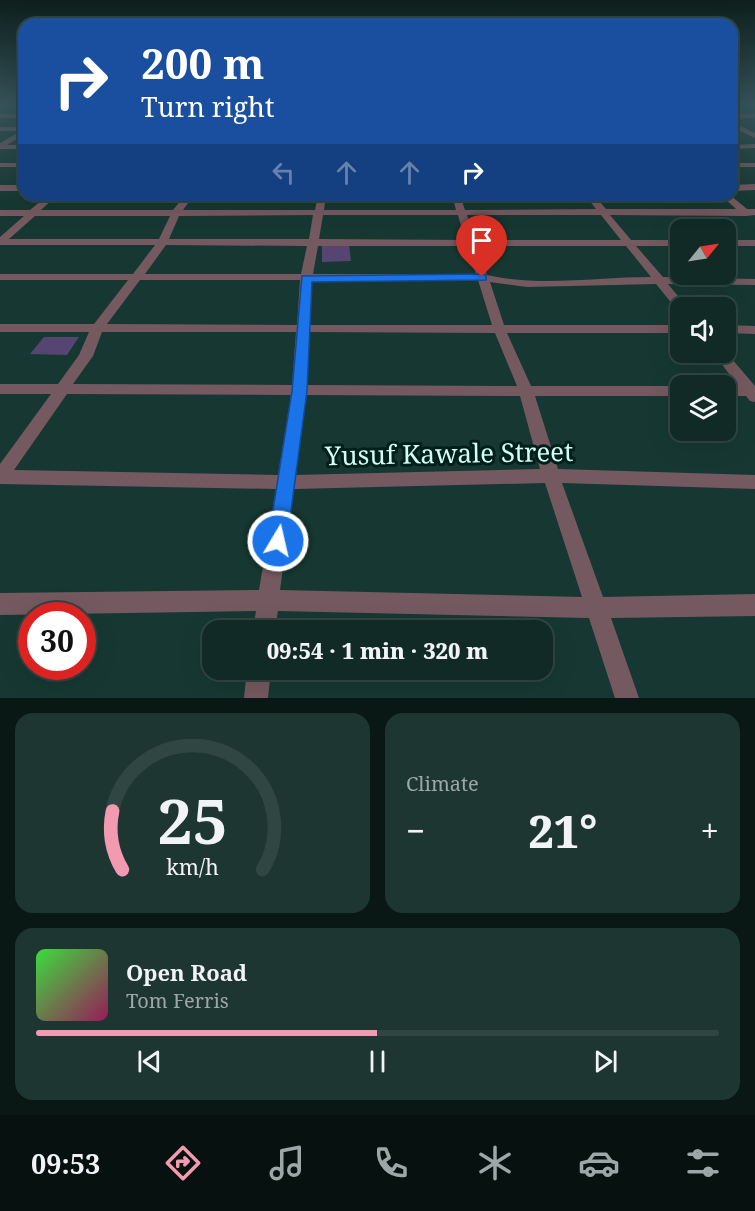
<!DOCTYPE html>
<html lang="en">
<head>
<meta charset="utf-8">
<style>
	body { margin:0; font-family:"Noto Serif",serif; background:#1e3632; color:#f1f3f6; height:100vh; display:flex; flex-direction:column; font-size:22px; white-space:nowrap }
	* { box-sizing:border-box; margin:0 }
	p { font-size:20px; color:#9ca7a7 }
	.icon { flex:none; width:33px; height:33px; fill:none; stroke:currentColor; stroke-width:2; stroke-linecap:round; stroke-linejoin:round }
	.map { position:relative; height:698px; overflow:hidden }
	.side { display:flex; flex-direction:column; gap:15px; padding:15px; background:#091715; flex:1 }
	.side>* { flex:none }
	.banner { position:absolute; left:18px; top:18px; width:720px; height:183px; border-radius:18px; box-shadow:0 6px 24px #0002,0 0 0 2px #304643; background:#1a4fa0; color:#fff; overflow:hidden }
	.needle { width:39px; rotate:60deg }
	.controls { position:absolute; left:670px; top:219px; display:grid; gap:12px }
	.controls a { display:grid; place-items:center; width:66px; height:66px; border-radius:12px; background:#112a26; box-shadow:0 6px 24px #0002,0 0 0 2px #304643; font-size:30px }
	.speed { position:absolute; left:18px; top:602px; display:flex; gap:12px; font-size:30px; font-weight:700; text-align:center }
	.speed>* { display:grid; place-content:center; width:78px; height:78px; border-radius:50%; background:#112a26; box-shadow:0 6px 24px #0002,0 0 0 2px #304643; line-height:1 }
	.speed .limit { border:9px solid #d22; background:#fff; color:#111 }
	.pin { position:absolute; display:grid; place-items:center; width:51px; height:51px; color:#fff; margin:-62px -26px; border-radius:50% 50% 50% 0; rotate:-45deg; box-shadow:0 0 6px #0007 }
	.pin .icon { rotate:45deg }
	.me { position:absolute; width:66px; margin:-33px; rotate:9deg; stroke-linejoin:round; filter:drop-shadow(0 0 4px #0008) }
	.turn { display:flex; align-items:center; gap:21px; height:126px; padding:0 24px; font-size:27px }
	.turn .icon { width:78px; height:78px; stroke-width:2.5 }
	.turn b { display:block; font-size:42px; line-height:51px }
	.lanes { display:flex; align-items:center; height:57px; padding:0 24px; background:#0003; justify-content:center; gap:30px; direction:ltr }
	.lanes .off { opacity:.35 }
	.big { font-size:45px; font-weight:800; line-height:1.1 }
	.side .tile { flex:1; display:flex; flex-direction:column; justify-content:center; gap:9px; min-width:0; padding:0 21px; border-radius:18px; background:#1e3632 }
	.side .dial { align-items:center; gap:0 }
	.dial svg { height:156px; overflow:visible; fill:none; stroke:#304643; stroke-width:7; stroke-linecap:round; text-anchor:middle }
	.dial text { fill:#f1f3f6; stroke:none }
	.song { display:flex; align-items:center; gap:18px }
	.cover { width:72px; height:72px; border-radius:9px; background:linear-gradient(135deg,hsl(120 70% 55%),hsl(330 70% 35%)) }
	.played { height:6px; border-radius:3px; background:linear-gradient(90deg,#f19ab2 50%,#304643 50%) }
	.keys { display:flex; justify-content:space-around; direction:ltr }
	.heat { display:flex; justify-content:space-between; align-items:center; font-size:33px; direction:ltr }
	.side .tiles { flex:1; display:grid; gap:15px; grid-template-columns:1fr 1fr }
	.tile:last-child { grid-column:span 2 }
	.trip { position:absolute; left:202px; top:620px; width:351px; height:60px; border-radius:18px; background:#112a26; box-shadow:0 6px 24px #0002,0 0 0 2px #304643; font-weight:800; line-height:60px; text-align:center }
	.menu { display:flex; height:96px; justify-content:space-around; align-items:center; background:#07110f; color:#9ca7a7 }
	.menu .icon { width:42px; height:42px }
	.menu .active { color:#f19ab2 }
	.menu b { font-size:27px; color:#f1f3f6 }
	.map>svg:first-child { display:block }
</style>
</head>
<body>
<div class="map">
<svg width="755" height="698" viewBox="0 0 755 698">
	<rect width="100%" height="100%" fill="#173832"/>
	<g fill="#564572">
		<polygon points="349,245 351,261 322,262 322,246"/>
		<polygon points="44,337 79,337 67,355 30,354"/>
	</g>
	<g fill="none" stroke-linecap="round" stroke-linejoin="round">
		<g fill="#755960" fill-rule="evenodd">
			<rect x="0" y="114" width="24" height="4"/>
			<rect x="732" y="114" width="23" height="4"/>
			<polygon points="732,122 755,133 755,138 732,127"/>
			<polygon points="0,127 24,127 24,135 7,145 24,145 24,149 0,149 0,143 21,131 0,131"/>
			<polygon points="755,144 755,148 732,149 732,145"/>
			<rect x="0" y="163" width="24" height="4"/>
			<rect x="732" y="163" width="23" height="4"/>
			<polygon points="755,184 755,190 732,191 732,185"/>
			<rect x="0" y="185" width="24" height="6"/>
			<path d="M48 195H57L41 210H173L185 195H194L183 210H315L318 195H326L324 210H456L452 195H460L465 210 596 209 585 195H594L606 209H736L721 195H730L747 209H755V215L746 216 610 215 631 240H681V246H636L663 277 755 279V285L668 284 688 308H681V311H678L656 284 527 287 490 282 504 325H681V333H507L531 386H681V396H535L558 469 755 475V489L562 483 603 597 755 594V616L611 618 639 698H615L589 618 278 611 275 630H253L256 611 0 615V593L259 590 276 489 0 484V464L51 394H0V384H58L79 355 89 332H0V324H94L128 280H0V274H133L155 245H0V237L24 216H0V210H30ZM313 215 309 239H169L179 216ZM323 215H458L465 240 319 239ZM467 215H601L621 240H475ZM35 216H170L159 239H9ZM166 245 307 246 301 274H145ZM318 246H467L476 274H313ZM478 246H626L651 277C597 277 540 287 487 275ZM140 280H300L297 325 107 324ZM312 280H478L492 325H310ZM102 332H296L292 385 73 384 93 356ZM309 332 495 333 517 386 307 385ZM67 394 291 395 278 475 14 470ZM306 395 520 396 540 469 295 475ZM545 483 582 597 280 590 294 489Z"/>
			<rect x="726" y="240" width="29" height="6"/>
			<polygon points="726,325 755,326 755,334 726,333"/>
			<polygon points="713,352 726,352 755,386 755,402 750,401 746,396 726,396 726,386 738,386"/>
			<polygon points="247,669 271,669 268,698 244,698"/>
		</g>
	</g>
	<linearGradient id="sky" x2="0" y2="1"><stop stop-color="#0d1f1c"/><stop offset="0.52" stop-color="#36535a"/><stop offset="1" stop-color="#36535a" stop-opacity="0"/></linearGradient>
	<rect width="755" height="202" fill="url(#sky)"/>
	<polygon fill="#1a73e8" stroke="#114b97" stroke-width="1.5" points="482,274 486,275 486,280 312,282 307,391 287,541 284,547 278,550 271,547 268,541 292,391 302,276"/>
	<g text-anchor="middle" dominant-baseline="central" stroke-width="6" stroke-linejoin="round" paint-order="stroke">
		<g font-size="26" fill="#d0fff5" stroke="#001f1a">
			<text transform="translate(449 453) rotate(-1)">Yusuf Kawale Street</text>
		</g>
	</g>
</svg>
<div class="controls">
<a><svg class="needle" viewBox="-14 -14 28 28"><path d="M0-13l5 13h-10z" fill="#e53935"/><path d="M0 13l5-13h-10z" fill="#9ca7a7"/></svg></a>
<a><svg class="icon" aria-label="sound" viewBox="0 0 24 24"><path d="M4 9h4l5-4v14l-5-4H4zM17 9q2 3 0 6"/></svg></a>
<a><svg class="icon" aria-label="layers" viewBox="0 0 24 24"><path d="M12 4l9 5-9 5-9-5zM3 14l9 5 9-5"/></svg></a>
</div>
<div class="speed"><div class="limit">30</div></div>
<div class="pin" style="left:482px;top:277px;background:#d93025"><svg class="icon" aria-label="arrive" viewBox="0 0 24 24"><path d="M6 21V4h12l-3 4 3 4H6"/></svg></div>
<svg class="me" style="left:278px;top:541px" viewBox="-20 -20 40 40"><circle r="17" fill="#1a73e8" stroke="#fff" stroke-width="3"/><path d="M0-11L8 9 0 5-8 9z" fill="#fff"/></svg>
<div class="trip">09:54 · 1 min · 320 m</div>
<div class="banner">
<div class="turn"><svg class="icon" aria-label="right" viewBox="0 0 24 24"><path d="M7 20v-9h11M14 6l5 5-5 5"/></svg><div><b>200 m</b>Turn right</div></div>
<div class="lanes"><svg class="icon off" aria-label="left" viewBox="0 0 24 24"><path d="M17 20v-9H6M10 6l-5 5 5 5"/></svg><svg class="icon off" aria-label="ahead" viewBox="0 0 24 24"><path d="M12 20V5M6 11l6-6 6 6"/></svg><svg class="icon off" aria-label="ahead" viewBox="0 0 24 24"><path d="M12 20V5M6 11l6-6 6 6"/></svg><svg class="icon" aria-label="right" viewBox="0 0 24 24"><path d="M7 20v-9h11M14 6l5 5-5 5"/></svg></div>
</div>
</div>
<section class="side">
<div class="tiles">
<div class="tile dial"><svg viewBox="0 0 100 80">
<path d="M14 69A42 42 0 1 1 86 69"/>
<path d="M14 69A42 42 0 0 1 9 39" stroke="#f19ab2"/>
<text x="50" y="56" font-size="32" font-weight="700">25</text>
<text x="50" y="72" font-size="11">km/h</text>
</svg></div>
<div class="tile"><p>Climate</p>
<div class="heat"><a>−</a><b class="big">21°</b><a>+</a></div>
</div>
<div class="tile">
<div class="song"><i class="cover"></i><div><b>Open Road</b><p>Tom Ferris</p></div></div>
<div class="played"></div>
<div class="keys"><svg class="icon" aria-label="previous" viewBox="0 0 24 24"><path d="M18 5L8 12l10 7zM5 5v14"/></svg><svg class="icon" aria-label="pause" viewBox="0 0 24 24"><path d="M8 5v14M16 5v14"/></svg><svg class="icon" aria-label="next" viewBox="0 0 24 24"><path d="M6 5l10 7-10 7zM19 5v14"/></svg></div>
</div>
</div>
</section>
<nav class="menu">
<b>09:53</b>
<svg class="icon active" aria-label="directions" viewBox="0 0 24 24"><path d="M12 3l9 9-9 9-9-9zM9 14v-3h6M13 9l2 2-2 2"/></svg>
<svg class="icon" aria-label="music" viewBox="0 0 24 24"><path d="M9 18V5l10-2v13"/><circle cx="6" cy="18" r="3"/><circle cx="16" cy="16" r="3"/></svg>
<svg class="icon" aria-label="phone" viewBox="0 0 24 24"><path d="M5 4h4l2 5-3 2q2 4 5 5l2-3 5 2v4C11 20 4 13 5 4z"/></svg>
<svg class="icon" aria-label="climate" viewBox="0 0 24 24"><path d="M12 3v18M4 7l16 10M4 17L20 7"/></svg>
<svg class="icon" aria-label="car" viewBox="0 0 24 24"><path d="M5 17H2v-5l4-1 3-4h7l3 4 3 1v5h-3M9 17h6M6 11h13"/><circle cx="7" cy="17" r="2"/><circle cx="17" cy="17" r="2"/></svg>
<svg class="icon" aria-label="filters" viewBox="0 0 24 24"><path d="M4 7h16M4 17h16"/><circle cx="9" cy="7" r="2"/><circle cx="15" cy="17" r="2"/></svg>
</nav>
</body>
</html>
